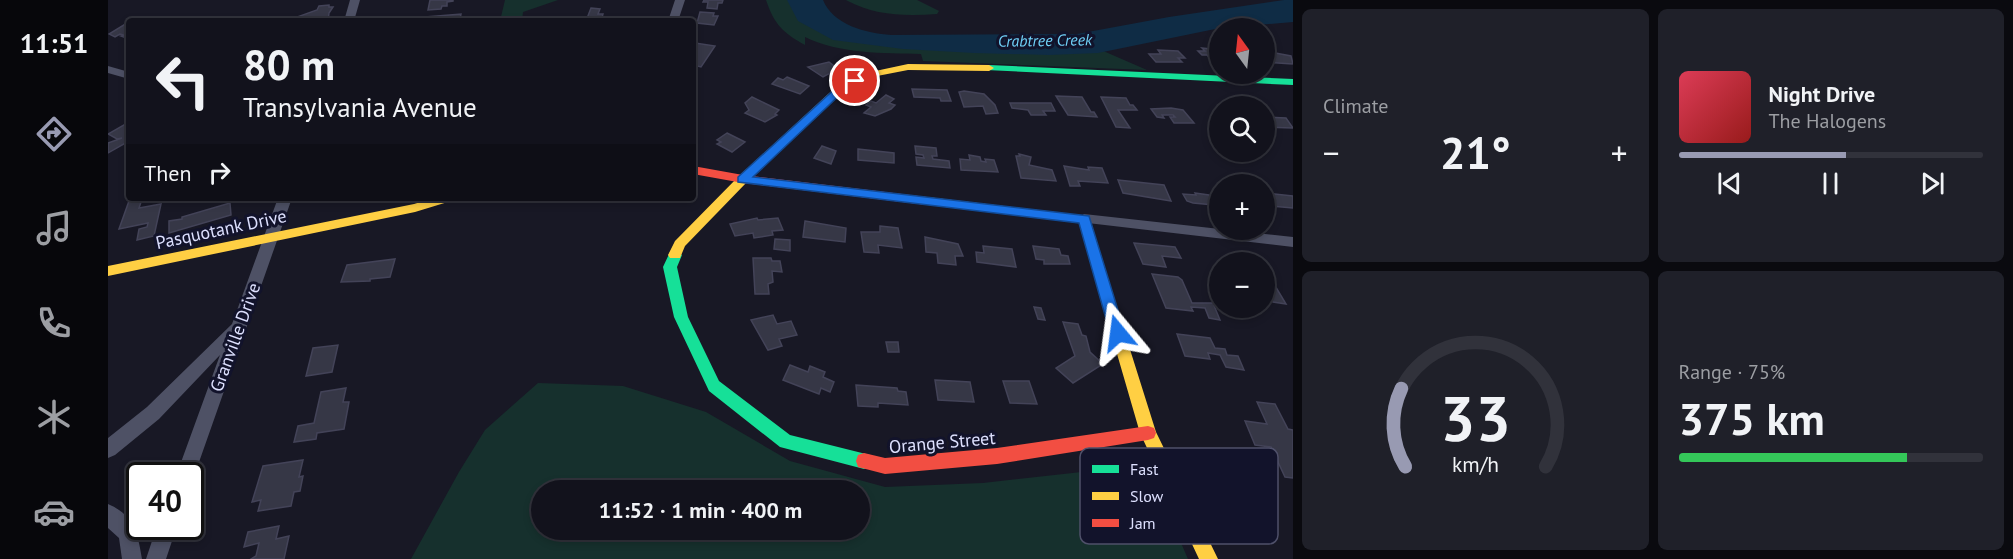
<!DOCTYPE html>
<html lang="en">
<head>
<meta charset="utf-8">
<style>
	body { margin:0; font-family:"PT Sans",sans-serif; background:#1f2029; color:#f1f3f6; height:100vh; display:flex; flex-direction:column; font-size:22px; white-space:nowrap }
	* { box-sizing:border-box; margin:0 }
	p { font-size:20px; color:#9c9ea3 }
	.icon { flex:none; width:33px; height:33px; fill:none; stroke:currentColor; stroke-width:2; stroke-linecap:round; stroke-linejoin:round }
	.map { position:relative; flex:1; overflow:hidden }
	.details { display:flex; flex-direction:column; gap:9px; padding:9px; background:#0a0a0f; width:720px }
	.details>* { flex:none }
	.guide { position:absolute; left:18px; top:18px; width:570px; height:183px; border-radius:6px; box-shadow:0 3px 9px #0003,0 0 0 2px #31323b; background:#12121c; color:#f1f3f6; overflow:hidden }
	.needle { width:39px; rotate:345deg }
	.fabs { position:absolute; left:1101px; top:18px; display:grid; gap:12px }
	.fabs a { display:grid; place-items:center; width:66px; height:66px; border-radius:50%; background:#12121c; box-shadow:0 3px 9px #0003,0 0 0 2px #31323b; font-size:30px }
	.speed { position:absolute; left:18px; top:462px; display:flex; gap:12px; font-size:30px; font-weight:700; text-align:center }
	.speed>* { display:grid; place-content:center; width:78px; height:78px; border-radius:50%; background:#12121c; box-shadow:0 3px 9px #0003,0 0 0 2px #31323b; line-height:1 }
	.speed .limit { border:3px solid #111; border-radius:9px; background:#fff; color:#111 }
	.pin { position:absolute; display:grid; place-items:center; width:51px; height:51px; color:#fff; margin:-26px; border:3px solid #fff; border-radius:50%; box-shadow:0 2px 6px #0007 }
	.me { position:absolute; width:66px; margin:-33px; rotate:344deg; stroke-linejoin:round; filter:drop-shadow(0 0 4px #0008) }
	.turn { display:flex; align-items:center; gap:21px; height:126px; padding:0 18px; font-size:27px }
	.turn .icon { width:78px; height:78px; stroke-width:2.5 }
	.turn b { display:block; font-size:42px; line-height:51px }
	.then { display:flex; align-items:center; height:57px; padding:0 18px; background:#0003; gap:12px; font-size:22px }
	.big { font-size:45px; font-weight:700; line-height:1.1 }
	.details .widget { flex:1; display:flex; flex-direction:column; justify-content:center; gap:9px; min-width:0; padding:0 21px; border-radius:9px; background:#1f2029 }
	.details .dial { align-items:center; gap:0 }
	.dial svg { height:156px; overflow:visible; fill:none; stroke:#31323b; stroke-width:7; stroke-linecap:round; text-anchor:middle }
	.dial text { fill:#f1f3f6; stroke:none }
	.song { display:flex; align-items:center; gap:18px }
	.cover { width:72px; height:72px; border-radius:9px; background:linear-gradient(135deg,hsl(350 70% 55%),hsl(0 70% 35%)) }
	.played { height:6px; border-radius:3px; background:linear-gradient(90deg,#989ab2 55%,#31323b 55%) }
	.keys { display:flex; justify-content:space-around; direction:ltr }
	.heat { display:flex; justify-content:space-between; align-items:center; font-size:33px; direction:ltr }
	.charge { height:9px; border-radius:4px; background:linear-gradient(90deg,#34c759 75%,#31323b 0) }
	.details .tiles { flex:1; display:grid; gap:9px; grid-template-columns:repeat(2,1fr) }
	.trip { position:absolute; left:423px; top:480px; width:339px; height:60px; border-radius:30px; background:#12121c; box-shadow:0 3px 9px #0003,0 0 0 2px #31323b; font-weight:700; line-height:60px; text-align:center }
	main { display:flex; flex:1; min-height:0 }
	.tabs { display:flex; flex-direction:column; width:108px; justify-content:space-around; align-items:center; background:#07070b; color:#9c9ea3 }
	.tabs .icon { width:42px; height:42px }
	.tabs .on { color:#989ab2 }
	.tabs b { font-size:27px; color:#f1f3f6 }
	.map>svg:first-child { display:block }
</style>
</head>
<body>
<main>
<nav class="tabs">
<b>11:51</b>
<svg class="icon on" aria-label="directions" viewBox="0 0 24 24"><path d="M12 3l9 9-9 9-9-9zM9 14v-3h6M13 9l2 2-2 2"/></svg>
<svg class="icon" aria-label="music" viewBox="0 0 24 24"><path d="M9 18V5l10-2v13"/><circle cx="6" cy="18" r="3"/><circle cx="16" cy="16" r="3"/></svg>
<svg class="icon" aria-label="phone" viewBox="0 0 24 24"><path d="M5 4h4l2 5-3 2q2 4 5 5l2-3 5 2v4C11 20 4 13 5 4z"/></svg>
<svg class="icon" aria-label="climate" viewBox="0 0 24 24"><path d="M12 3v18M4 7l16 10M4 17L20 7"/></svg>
<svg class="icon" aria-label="car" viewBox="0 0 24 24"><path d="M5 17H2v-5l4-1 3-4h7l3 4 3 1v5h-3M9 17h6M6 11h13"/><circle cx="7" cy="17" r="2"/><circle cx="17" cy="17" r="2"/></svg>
</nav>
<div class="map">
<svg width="1185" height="559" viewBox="0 0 1185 559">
	<rect width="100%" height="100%" fill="#181825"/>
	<g fill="#16302d" fill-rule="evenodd">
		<polygon points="397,0 450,0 415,12 414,21 392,21"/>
		<path d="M658 0H700L722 26 775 39 970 40 1039 70 815 61 813 54C776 53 731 54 697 37V45C675 33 666 24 658 0Z"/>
		<path d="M738 0H809L831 11 829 14C797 16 767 16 738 0Z"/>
		<path d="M430 383 515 386 598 412 682 461 777 487 875 483 1028 466 1057 506 1080 559H303L351 472 377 430ZM434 490H752V530H434Z"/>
	</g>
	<path fill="#0f2c45" d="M679 0H715C725 25 758 33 783 35L969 34 1061 17 1176 0H1185V22L1112 28 990 53 941 55 866 53 795 49 725 40 690 21Z"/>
	<g fill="#363746" stroke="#434358" stroke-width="1.5">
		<polygon points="322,0 345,0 345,1 339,2 339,6 334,6 333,9 320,10"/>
		<polygon points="596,0 615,0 614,3 610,3 609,9 599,8 600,2 595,2"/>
		<polygon points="221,5 221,7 225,7 221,13 220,21 187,21 189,17 209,10 211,6"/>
		<polygon points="483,8 492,9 490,14 495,14 493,21 478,21"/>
		<polygon points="592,12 606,13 605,16 610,16 606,25 589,23"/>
		<polygon points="353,14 352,19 315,21 317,17"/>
		<polygon points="19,23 21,23 21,39 13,36 16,35 12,34 7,37 1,34"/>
		<polygon points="587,43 607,46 593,67 585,65 585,46"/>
		<polygon points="1094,48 1112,50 1112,65 1107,64 1099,55 1094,55 1090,51 1097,51"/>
		<polygon points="1050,50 1070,51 1077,58 1070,58 1074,62 1048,62 1041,54 1053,54"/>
		<polygon points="1156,51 1183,56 1185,64 1156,62"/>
		<polygon points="721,62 730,69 715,77 700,67"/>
		<polygon points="679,77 701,86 692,94 664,84 670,78 675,80"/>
		<polygon points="804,89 839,90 843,101 833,101 832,98 806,97"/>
		<polygon points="856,91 876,94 887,105 890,113 878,114 875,106 856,107 851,92"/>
		<polygon points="778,95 786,99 781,103 787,105 783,109 767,116 756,113 763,107 758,105 763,101 768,103"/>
		<polygon points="948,96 974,97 983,112 986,112 989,117 960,115"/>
		<polygon points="644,97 671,110 667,114 669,115 657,122 637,113 641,110 637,103"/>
		<polygon points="993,97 1018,98 1022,105 1025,105 1029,110 1010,110 1022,128 1008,127"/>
		<polygon points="902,103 943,103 947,111 935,111 938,115 923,115 920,110 904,108"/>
		<polygon points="1063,108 1075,110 1086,123 1066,123 1062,117 1067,117 1065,115 1054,115 1056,118 1049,117 1043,109"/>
		<polygon points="1156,117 1178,118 1185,128 1156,127"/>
		<polygon points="21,122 21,141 0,153 0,143 14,138 9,139 0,134"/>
		<polygon points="619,133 637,142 624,152 609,144 613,142 609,140"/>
		<polygon points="714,146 728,151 723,164 706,158"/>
		<polygon points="807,146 828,148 829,156 824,156 825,159 841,161 842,168 809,165 808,157 816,158 815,155 808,154"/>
		<polygon points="750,149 786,153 786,163 750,160"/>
		<polygon points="911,154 923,157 921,165 944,170 948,181 913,178 908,156 912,156"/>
		<polygon points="861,155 872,157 873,161 878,162 877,159 886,160 890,172 853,170 852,159 862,160"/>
		<polygon points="956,166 981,170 980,167 994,168 1000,183 970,181 972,186 962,186"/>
		<polygon points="1010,180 1056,185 1063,201 1015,193"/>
		<polygon points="1087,193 1101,195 1107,205 1085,203 1079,201 1075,194 1088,195"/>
		<polygon points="1156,193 1185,196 1185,208 1163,206"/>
		<polygon points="34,199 31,208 53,204 46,236 29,240 31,229 39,227 40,223 11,229 21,201"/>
		<polygon points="122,203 123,215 61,233 61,221 74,219 74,217"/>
		<polygon points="649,218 650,220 670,218 675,230 664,231 665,235 646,238 645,233 627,236 622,224"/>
		<polygon points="697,221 738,228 737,242 695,237"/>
		<polygon points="772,226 790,228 794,248 770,245 771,253 756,252 753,232 772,232"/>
		<polygon points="817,237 850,244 855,256 847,256 848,265 830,263 829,253 818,252"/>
		<polygon points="667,239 682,240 682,251 666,249"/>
		<polygon points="1026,243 1067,247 1073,258 1054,256 1058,267 1035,264"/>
		<polygon points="875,246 904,249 908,267 869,262 868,252 876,253"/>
		<polygon points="925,246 951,249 953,255 960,256 962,264 936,264 936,260 928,259"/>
		<polygon points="645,258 663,258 664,261 672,261 674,272 664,271 665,282 660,284 661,294 647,294"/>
		<polygon points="287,259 282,277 262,279 262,281 233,282 239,265"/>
		<polygon points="1044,274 1070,277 1074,280 1084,303 1105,303 1112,320 1101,318 1097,308 1083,307 1085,311 1058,308"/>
		<polygon points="1156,283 1166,284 1178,304 1165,302 1162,297 1156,296"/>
		<polygon points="926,307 933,308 937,320 930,319"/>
		<polygon points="665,315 669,324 683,321 689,335 671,339 674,346 660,350 643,320"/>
		<polygon points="955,322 970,324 974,335 978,336 982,352 995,364 965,383 948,368 967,356"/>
		<polygon points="1069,334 1102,338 1107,348 1117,349 1119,355 1130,356 1136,370 1118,367 1112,355 1100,353 1102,359 1077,356"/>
		<polygon points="778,342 790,342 791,352 780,352"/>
		<polygon points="230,345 224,372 198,376 205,348"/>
		<polygon points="682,365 700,372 702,366 717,372 715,377 726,382 722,392 713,388 711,394 675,380"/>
		<polygon points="827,380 862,382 866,402 830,400"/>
		<polygon points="895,381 921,381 929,404 902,403"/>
		<polygon points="748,385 789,388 790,391 798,392 800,405 770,403 770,407 750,406"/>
		<polygon points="238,388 235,402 241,402 236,429 209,433 208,439 186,442 190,426 206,423 213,392"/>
		<polygon points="1149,402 1167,404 1180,429 1185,430 1185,478 1177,477 1163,447 1147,445 1137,421 1159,424"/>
		<polygon points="195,460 191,477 195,476 192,491 186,492 183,506 150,511 153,500 144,502 155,466"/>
		<polygon points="171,526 168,539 181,536 176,559 143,559 148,556 151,543 136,547 140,532"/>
	</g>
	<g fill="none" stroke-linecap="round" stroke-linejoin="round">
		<g fill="#4e5165" fill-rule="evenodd">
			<polygon points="242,0 252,0 246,21 236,21"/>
			<polygon points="567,0 577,0 570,21 560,21"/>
			<polygon points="0,66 21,72 21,79 0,73"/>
			<polygon points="170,198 184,198 84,482 82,476 68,476 112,355 51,419 7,455 0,458 0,438 39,407 124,324"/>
			<polygon points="976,214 1185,237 1185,247 971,222 969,219"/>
			<path d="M0 504C26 515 30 534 34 559H14L11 538 0 528Z"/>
			<polygon points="49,526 69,526 58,559 38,559"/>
		</g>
		<g fill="#16e098" fill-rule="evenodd">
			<polygon points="881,65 1185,79 1185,85 878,70 878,66"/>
			<polygon points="567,250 574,255 569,267 580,317 611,381 682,435 762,455 764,461 762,467 756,469 672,447 601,391 566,317 555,267 562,252"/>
		</g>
		<g fill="#ffcf43" fill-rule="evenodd">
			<polygon points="800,64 881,65 886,68 881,71 800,70 764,77 737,90 639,182 577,246 572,258 562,258 560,255 567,241 631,176 729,86 758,73"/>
			<polygon points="819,197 980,216 1048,432 1110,559 1091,559 1032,433 971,223 815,204 813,201 815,198"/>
			<polygon points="326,198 345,198 343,201 307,212 0,276 0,266 306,204"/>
		</g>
		<g fill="#f24e42" fill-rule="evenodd">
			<polygon points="585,166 635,175 819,197 825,201 819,205 635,183 585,174"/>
			<polygon points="1040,426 1046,428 1048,433 1046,438 1040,440 889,464 777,474 750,467 748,461 750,455 756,453 777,458 889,448"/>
		</g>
	</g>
	<polygon fill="#1a73e8" stroke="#114b97" stroke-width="1.5" points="747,78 752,81 751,84 737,90 645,177 981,216 1017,333 1015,337 1004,337 1002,333 971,223 630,182 630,177 730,86"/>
	<g text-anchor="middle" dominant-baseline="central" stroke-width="6" stroke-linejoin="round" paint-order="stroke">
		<g font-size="16" font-style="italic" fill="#70d2f9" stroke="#12132b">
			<text transform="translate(937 40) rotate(-1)">Crabtree Creek</text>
		</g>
		<g font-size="18" fill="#dde0fe" stroke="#12132b">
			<text transform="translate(113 229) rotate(-12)">Pasquotank Drive</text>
			<text transform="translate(127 337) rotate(-70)">Granville Drive</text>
			<text transform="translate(834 442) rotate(-5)">Orange Street</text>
		</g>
	</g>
	<rect x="972" y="448" width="198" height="96" rx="9" fill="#12132b" stroke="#4f506a" stroke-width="1.5"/>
	<rect x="984" y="465" width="27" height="8" fill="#16e098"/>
	<rect x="984" y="492" width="27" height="8" fill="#ffcf43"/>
	<rect x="984" y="519" width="27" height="8" fill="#f24e42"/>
	<g font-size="16" fill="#dde0fe">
		<text x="1022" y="475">Fast</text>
		<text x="1022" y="502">Slow</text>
		<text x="1022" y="529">Jam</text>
	</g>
</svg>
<div class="fabs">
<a><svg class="needle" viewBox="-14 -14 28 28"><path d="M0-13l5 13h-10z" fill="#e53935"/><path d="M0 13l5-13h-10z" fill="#9c9ea3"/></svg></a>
<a><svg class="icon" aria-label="search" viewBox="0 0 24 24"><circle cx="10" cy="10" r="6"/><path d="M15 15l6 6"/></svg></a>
<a>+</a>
<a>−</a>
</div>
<div class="speed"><div class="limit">40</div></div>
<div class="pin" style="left:747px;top:81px;background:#d93025"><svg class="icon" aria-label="arrive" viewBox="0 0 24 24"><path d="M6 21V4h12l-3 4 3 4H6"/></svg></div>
<svg class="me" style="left:1010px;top:333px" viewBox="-20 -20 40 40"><path d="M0-17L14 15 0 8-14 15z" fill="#1a73e8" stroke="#fff" stroke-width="4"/></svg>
<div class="trip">11:52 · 1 min · 400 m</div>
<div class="guide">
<div class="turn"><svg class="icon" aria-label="left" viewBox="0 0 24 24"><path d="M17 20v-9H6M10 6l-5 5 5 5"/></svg><div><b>80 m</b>Transylvania Avenue</div></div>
<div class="then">Then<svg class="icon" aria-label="right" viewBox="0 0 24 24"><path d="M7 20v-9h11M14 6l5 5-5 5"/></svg></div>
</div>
</div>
<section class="details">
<div class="tiles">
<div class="widget"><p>Climate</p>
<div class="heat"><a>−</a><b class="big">21°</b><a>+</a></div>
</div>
<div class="widget">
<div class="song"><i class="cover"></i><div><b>Night Drive</b><p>The Halogens</p></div></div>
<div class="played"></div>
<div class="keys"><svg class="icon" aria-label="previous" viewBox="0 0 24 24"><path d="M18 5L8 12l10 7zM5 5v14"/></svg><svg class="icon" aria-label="pause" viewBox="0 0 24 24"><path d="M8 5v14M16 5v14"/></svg><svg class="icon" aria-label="next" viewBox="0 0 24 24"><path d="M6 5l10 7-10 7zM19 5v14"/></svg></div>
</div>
<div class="widget dial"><svg viewBox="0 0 100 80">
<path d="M14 69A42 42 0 1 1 86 69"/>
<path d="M14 69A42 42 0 0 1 12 29" stroke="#989ab2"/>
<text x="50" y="56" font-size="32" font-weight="700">33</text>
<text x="50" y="72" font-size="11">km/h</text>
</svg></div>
<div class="widget"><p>Range · 75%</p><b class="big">375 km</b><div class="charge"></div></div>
</div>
</section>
</main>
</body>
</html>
